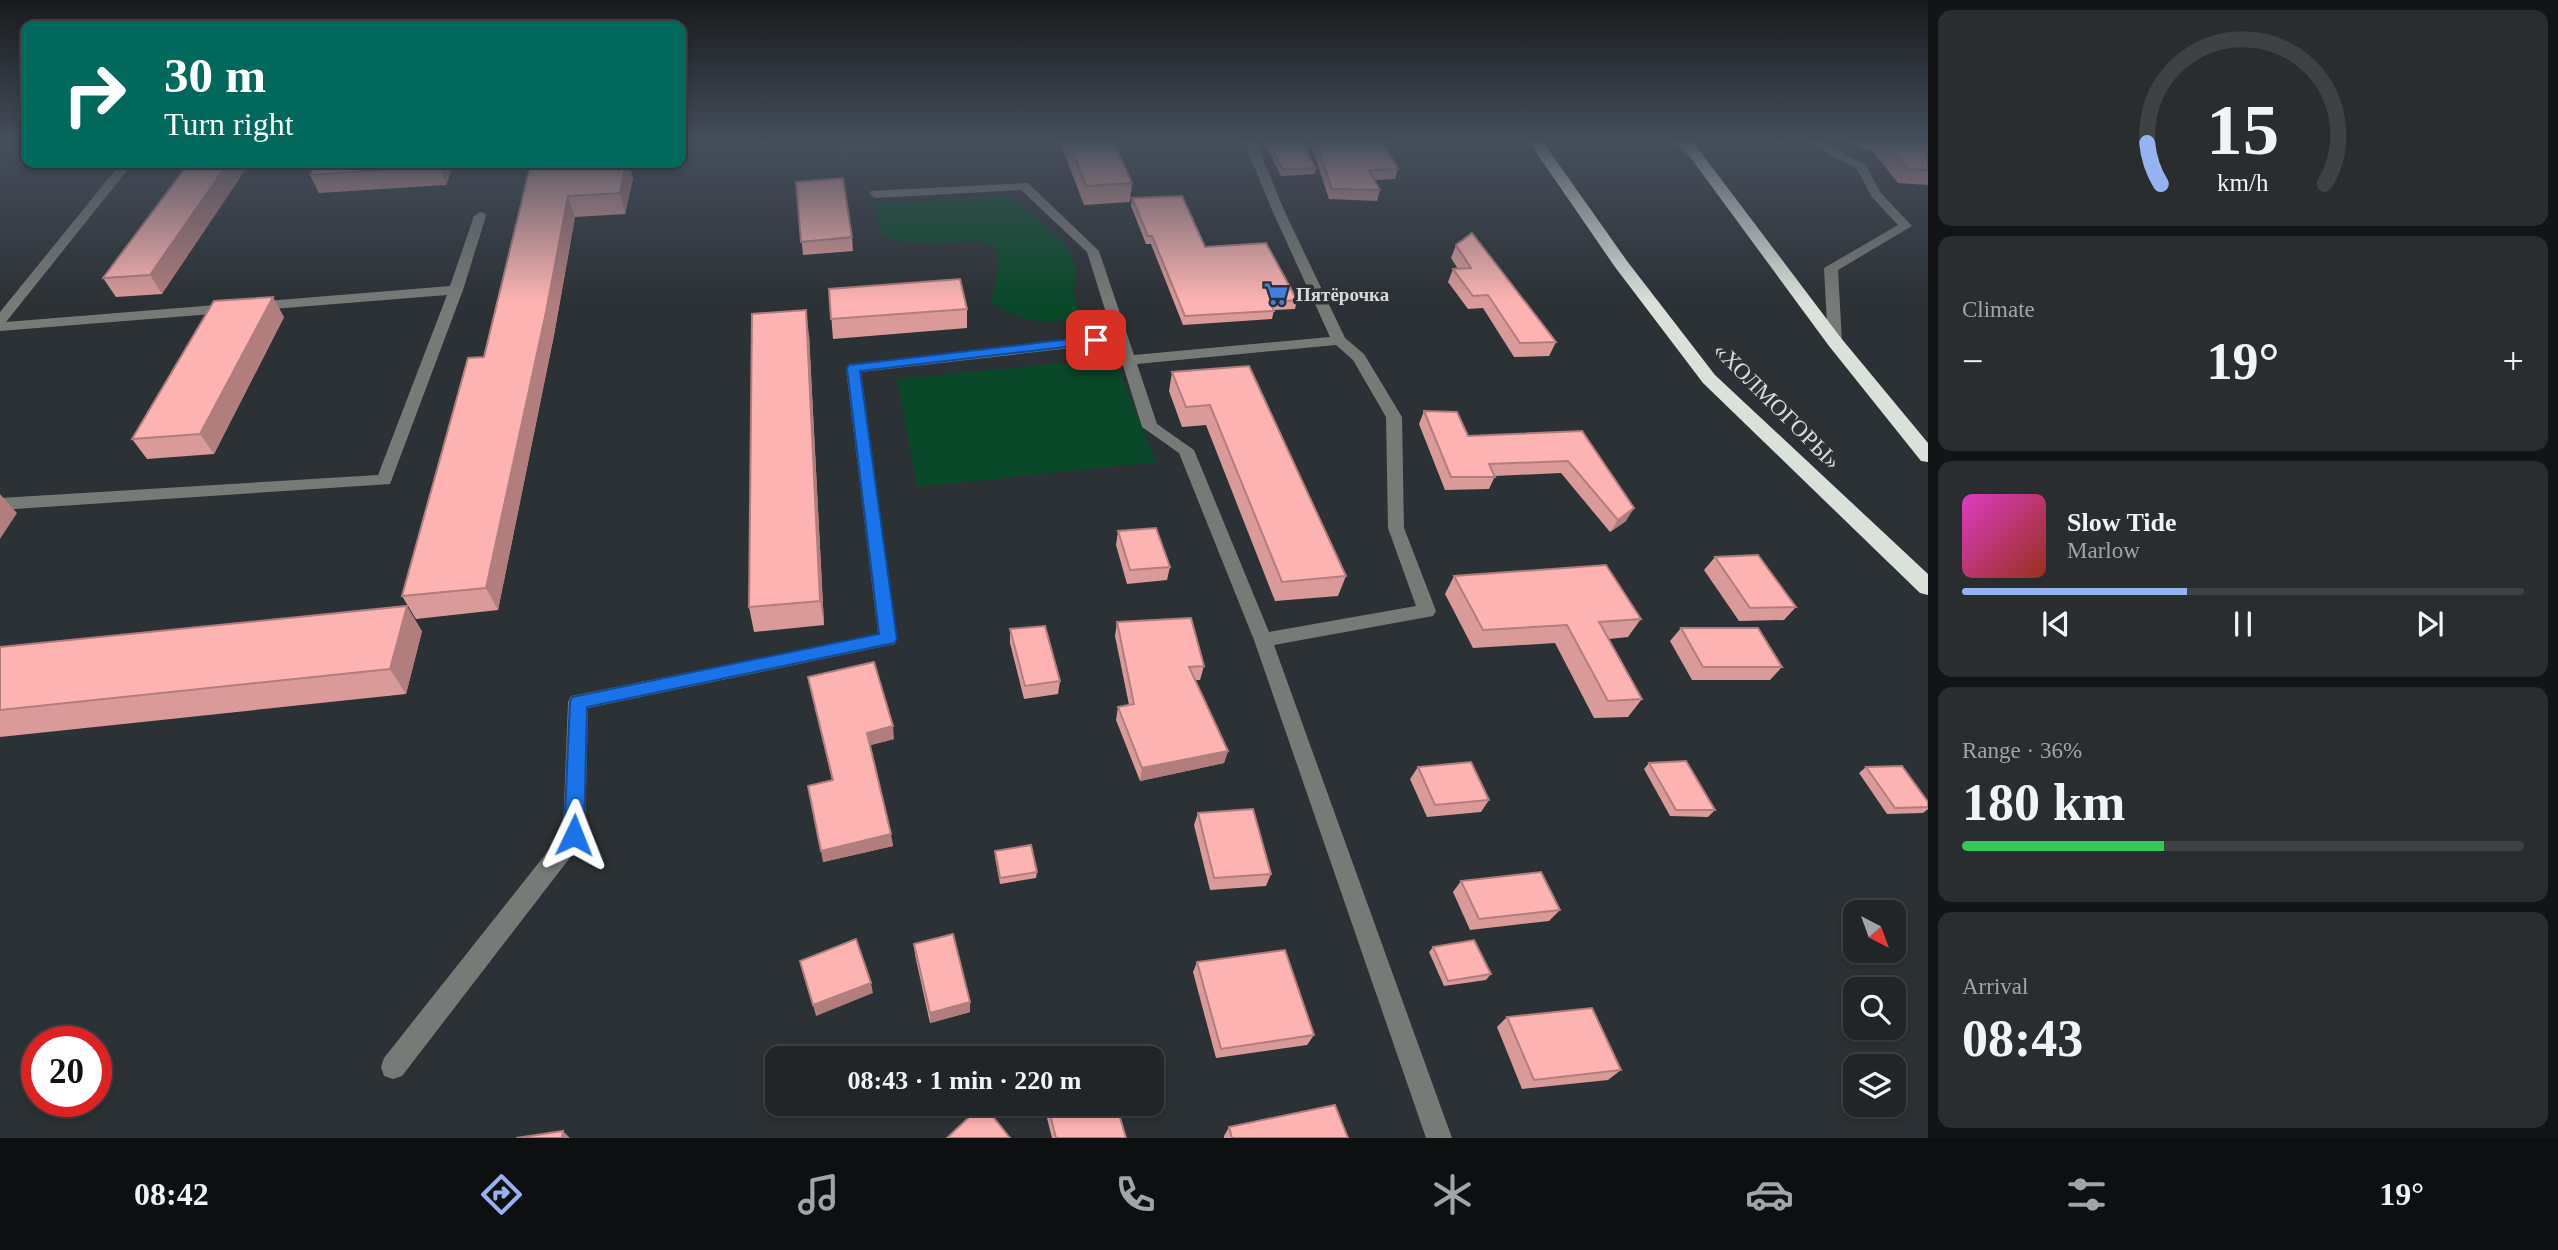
<!DOCTYPE html>
<html lang="en">
<head>
<meta charset="utf-8">
<style>
	body { margin:0; font-family:"Times New Roman",serif; background:#292d30; color:#f1f3f6; height:100vh; display:flex; flex-direction:column; font-size:26px; white-space:nowrap }
	* { box-sizing:border-box; margin:0 }
	p { font-size:23px; color:#a2a5a8 }
	.icon { flex:none; width:38px; height:38px; fill:none; stroke:currentColor; stroke-width:2; stroke-linecap:round; stroke-linejoin:round }
	.map { position:relative; flex:1; overflow:hidden }
	.details { display:flex; flex-direction:column; gap:10px; padding:10px; background:#121416; width:630px }
	.details>* { flex:none }
	.guide { position:absolute; left:21px; top:21px; width:665px; height:147px; border-radius:14px; box-shadow:0 4px 10px #0003,0 0 0 2px #3e4245; background:#00695c; color:#fff; overflow:hidden }
	.needle { width:46px; rotate:139deg }
	.buttons { position:absolute; left:1843px; top:900px; display:grid; gap:14px }
	.buttons a { display:grid; place-items:center; width:63px; height:63px; border-radius:14px; background:#212528; box-shadow:0 4px 10px #0003,0 0 0 2px #3e4245; font-size:35px }
	.speed { position:absolute; left:21px; top:1026px; display:flex; gap:14px; font-size:35px; font-weight:700; text-align:center }
	.speed>* { display:grid; place-content:center; width:91px; height:91px; border-radius:50%; background:#212528; box-shadow:0 4px 10px #0003,0 0 0 2px #3e4245; line-height:1 }
	.speed .limit { border:10px solid #d22; background:#fff; color:#111 }
	.pin { position:absolute; display:grid; place-items:center; width:60px; height:60px; color:#fff; margin:-30px; border-radius:14px; box-shadow:0 4px 10px #0006 }
	.me { position:absolute; width:77px; margin:-38px; rotate:2deg; stroke-linejoin:round; filter:drop-shadow(0 0 5px #0008) }
	.turn { display:flex; align-items:center; gap:24px; height:147px; padding:0 28px; font-size:32px }
	.turn .icon { width:91px; height:91px; stroke-width:2.5 }
	.turn b { display:block; font-size:49px; line-height:60px }
	.big { font-size:52px; font-weight:600; line-height:1.1 }
	.details .widget { flex:1; display:flex; flex-direction:column; justify-content:center; gap:10px; min-width:0; padding:0 24px; border-radius:14px; background:#292d30 }
	.details .dial { align-items:center; gap:0 }
	.dial svg { height:182px; overflow:visible; fill:none; stroke:#3e4245; stroke-width:7; stroke-linecap:round; text-anchor:middle }
	.dial text { fill:#f1f3f6; stroke:none }
	.song { display:flex; align-items:center; gap:21px }
	.cover { width:84px; height:84px; border-radius:10px; background:linear-gradient(135deg,hsl(310 70% 55%),hsl(10 70% 35%)) }
	.played { height:7px; border-radius:4px; background:linear-gradient(90deg,#95b2f1 40%,#3e4245 40%) }
	.keys { display:flex; justify-content:space-around; direction:ltr }
	.heat { display:flex; justify-content:space-between; align-items:center; font-size:38px; direction:ltr }
	.charge { height:10px; border-radius:5px; background:linear-gradient(90deg,#34c759 36%,#3e4245 0) }
	.trip { position:absolute; left:765px; top:1046px; width:399px; height:70px; border-radius:14px; background:#212528; box-shadow:0 4px 10px #0003,0 0 0 2px #3e4245; font-weight:600; line-height:70px; text-align:center }
	.dock { display:flex; height:112px; justify-content:space-around; align-items:center; background:#0d0f10; color:#a2a5a8 }
	.dock .icon { width:49px; height:49px }
	.dock .active { color:#95b2f1 }
	.dock b { font-size:32px; color:#f1f3f6 }
	main { display:flex; flex:1; min-height:0 }
	.map>svg:first-child { display:block }
</style>
</head>
<body>
<main>
<div class="map">
<svg width="1928" height="1138" viewBox="0 0 1928 1138">
	<rect width="100%" height="100%" fill="#2c3135"/>
	<g fill="#094929">
		<path d="M1010 196 1065 243 1077 270 1073 295 1081 318C1039 325 1029 323 991 303L997 276 998 250 979 240 941 243 903 242 883 237 874 204Z"/>
		<polygon points="1114,358 1156,462 917,487 897,379"/>
	</g>
	<polygon fill="#116c3f" points="838,142 1047,142 838,153"/>
	<g fill="none" stroke-linecap="round" stroke-linejoin="round">
		<g fill="#777a77" fill-rule="evenodd">
			<path d="M1244 142H1256L1284 210 1345 338 1364 354 1402 417 1404 528 1436 611 1433 616 1274 645 1452 1138H1426L1254 640 1179 453 1142 427 1116 343 861 372 897 639 895 644 588 708 585 835 582 842 402 1076 393 1079 384 1076 381 1067 384 1058 563 832 568 702 571 696 878 634 846 368 848 365 1113 335 1087 252 1021 190 875 198 869 194 871 191 1028 183 1099 251 1134 355 1330 337 1272 210ZM1336 345 1353 360 1386 417 1388 528 1416 606 1269 632 1194 450 1157 424 1137 364Z"/>
			<polygon points="1670,142 1683,142 1705,158 1695,160"/>
			<polygon points="1808,142 1822,142 1866,165 1880,192 1912,226 1838,270 1842,342 1835,346 1828,342 1824,268 1898,225 1871,196 1857,169"/>
			<polygon points="121,163 133,163 6,322 450,286 474,216 480,212 484,213 486,216 463,290 390,484 0,510 0,498 378,475 447,295 0,331 0,312"/>
		</g>
		<g fill="#dae0da" fill-rule="evenodd">
			<polygon points="1529,142 1543,142 1627,261 1715,375 1928,574 1928,595 1920,593 1703,383 1615,267"/>
			<polygon points="1679,142 1693,142 1841,338 1928,443 1928,462 1921,461 1829,346"/>
		</g>
	</g>
	<g fill="#da9a99">
		<polygon points="1061,142 1114,142 1132,183 1130,202 1084,205 1061,145"/>
		<polygon points="1264,142 1301,142 1316,168 1315,174 1281,176"/>
		<polygon points="1313,142 1383,142 1398,169 1395,179 1375,180 1380,190 1377,201 1329,199 1312,148"/>
		<polygon points="1855,142 1928,142 1928,185 1898,183 1872,150 1861,149"/>
		<polygon points="189,163 162,294 116,297 103,278"/>
		<polygon points="454,163 446,185 319,193 310,175"/>
		<polygon points="531,163 633,178 625,214 575,217 554,335 498,610 416,619 402,596 484,357"/>
		<polygon points="796,182 852,237 853,251 803,255"/>
		<polygon points="1132,198 1205,247 1297,300 1295,309 1274,310 1272,319 1183,325 1151,244 1146,244 1131,206"/>
		<polygon points="1456,245 1556,342 1549,356 1514,357 1483,308 1468,309 1448,282 1453,269 1458,269 1451,258"/>
		<polygon points="829,289 967,309 967,328 833,339"/>
		<polygon points="284,317 214,454 147,459 132,439"/>
		<polygon points="809,335 824,625 754,632 749,607"/>
		<polygon points="1249,366 1346,576 1338,596 1275,601 1206,425 1182,427 1169,391 1172,372"/>
		<polygon points="1424,411 1468,436 1582,431 1626,521 1610,532 1561,473 1495,476 1489,489 1445,490 1419,424"/>
		<polygon points="1118,531 1170,567 1167,580 1127,584 1116,545"/>
		<polygon points="1715,557 1796,607 1784,620 1739,621 1704,570"/>
		<polygon points="1454,576 1641,619 1628,637 1609,639 1642,699 1628,717 1594,718 1555,643 1473,648 1445,594"/>
		<polygon points="1117,622 1204,666 1200,680 1195,680 1228,751 1224,763 1140,781 1116,720 1118,707 1129,705 1115,636"/>
		<polygon points="1681,628 1782,667 1770,680 1692,680 1670,641"/>
		<polygon points="1010,629 1060,681 1058,694 1024,699 1010,643"/>
		<polygon points="422,631 406,694 0,737 0,647"/>
		<polygon points="808,677 894,739 870,745 893,846 823,862 832,780"/>
		<polygon points="1649,763 1715,810 1708,817 1670,816 1644,769"/>
		<polygon points="1418,767 1489,800 1481,812 1427,817 1410,779"/>
		<polygon points="1866,767 1928,802 1928,809 1923,813 1887,814 1859,773"/>
		<polygon points="1198,813 1271,874 1266,886 1210,890 1194,825"/>
		<polygon points="995,851 1037,872 1036,878 1000,884 995,857"/>
		<polygon points="1461,881 1560,910 1549,921 1470,930 1453,892"/>
		<polygon points="914,944 970,1002 970,1012 930,1023 915,955"/>
		<polygon points="1433,947 1491,974 1486,980 1444,986 1429,952"/>
		<polygon points="1197,962 1314,1035 1307,1045 1216,1058 1193,972"/>
		<polygon points="1507,1017 1621,1070 1608,1080 1522,1089 1497,1027"/>
		<polygon points="1048,1106 1126,1138 1052,1138 1046,1114"/>
		<polygon points="1229,1127 1348,1138 1224,1138 1224,1136"/>
	</g>
	<g fill="#b17d7d">
		<polygon points="228,163 250,163 162,294 150,275"/>
		<polygon points="440,163 454,163 446,185 439,166"/>
		<polygon points="626,163 629,163 633,178 625,214 620,193"/>
		<polygon points="568,196 575,217 554,335 498,610 486,588"/>
		<polygon points="273,297 284,317 214,454 200,434"/>
		<polygon points="806,310 809,335 824,625 820,601"/>
		<polygon points="0,494 17,513 0,539"/>
		<polygon points="1634,508 1626,521 1610,532 1618,520"/>
		<polygon points="407,606 422,631 406,694 390,669"/>
		<polygon points="893,726 894,739 868,746 867,733"/>
		<polygon points="1228,751 1224,763 1140,781 1142,768"/>
		<polygon points="891,834 893,846 823,862 821,851"/>
		<polygon points="871,983 873,993 816,1016 813,1005"/>
		<polygon points="970,1002 970,1012 930,1023 930,1013"/>
		<polygon points="563,1131 570,1138 562,1138"/>
	</g>
	<g fill="#fdb3b2" stroke="#b17d7d" stroke-width="2">
		<polygon points="1069,142 1114,142 1132,183 1086,186"/>
		<polygon points="1269,142 1301,142 1316,168 1282,169"/>
		<polygon points="1316,142 1383,142 1398,169 1369,170 1380,190 1332,189"/>
		<polygon points="1886,142 1928,142 1928,170 1908,169"/>
		<polygon points="189,163 228,163 150,275 103,278"/>
		<polygon points="316,163 440,163 439,166 310,175"/>
		<polygon points="531,163 626,163 620,193 568,196 546,312 486,588 402,596 468,358 484,357"/>
		<polygon points="843,178 852,237 801,242 796,182"/>
		<polygon points="1182,196 1205,247 1266,243 1297,300 1270,302 1274,311 1185,316 1152,236 1148,236 1132,198"/>
		<polygon points="1472,233 1556,342 1520,343 1488,295 1473,296 1453,269 1471,268 1456,245"/>
		<polygon points="960,279 967,309 831,319 829,289"/>
		<polygon points="273,297 200,434 132,439 214,301"/>
		<polygon points="806,310 820,601 749,607 752,314"/>
		<polygon points="1249,366 1346,576 1282,582 1210,405 1186,407 1172,372"/>
		<polygon points="1424,411 1457,412 1468,436 1582,431 1634,508 1618,520 1568,461 1489,464 1495,477 1451,477"/>
		<polygon points="1156,528 1170,567 1130,570 1118,531"/>
		<polygon points="1758,555 1796,607 1750,608 1715,557"/>
		<polygon points="1606,565 1641,619 1599,622 1642,699 1608,701 1567,625 1483,630 1454,576"/>
		<polygon points="407,606 390,669 0,710 0,647"/>
		<polygon points="1191,618 1204,666 1189,667 1228,751 1142,768 1118,707 1134,704 1117,622"/>
		<polygon points="1045,626 1060,681 1025,686 1010,629"/>
		<polygon points="1681,628 1758,628 1782,667 1703,667"/>
		<polygon points="874,662 893,726 867,733 891,834 821,851 808,786 833,780 808,677"/>
		<polygon points="1686,761 1715,810 1676,810 1649,763"/>
		<polygon points="1471,762 1489,800 1435,805 1418,767"/>
		<polygon points="1902,766 1928,802 1928,807 1895,808 1866,767"/>
		<polygon points="1253,809 1271,874 1214,878 1198,813"/>
		<polygon points="1031,845 1037,872 1000,878 995,851"/>
		<polygon points="1541,872 1560,910 1479,919 1461,881"/>
		<polygon points="953,934 970,1002 930,1013 914,944"/>
		<polygon points="856,939 871,983 813,1005 800,961"/>
		<polygon points="1474,940 1491,974 1448,981 1433,947"/>
		<polygon points="1285,950 1314,1035 1221,1049 1197,962"/>
		<polygon points="1592,1008 1621,1070 1534,1080 1507,1017"/>
		<polygon points="983,1104 1010,1138 947,1138"/>
		<polygon points="1055,1104 1116,1104 1126,1138 1056,1138 1048,1106"/>
		<polygon points="1335,1105 1348,1138 1232,1138 1229,1127"/>
		<polygon points="563,1131 562,1138 516,1138"/>
	</g>
	<linearGradient id="sky" x2="0" y2="1"><stop stop-color="#181b1d"/><stop offset="0.47" stop-color="#454e5c"/><stop offset="1" stop-color="#454e5c" stop-opacity="0"/></linearGradient>
	<rect width="1928" height="302" fill="url(#sky)"/>
	<polygon fill="#1a73e8" stroke="#114b97" stroke-width="2" points="1096,336 1100,337 1100,343 860,371 897,639 894,643 587,707 584,835 581,841 574,844 567,841 564,835 570,702 572,697 879,634 847,368 849,365"/>
	<defs>
		<g id="supermarket-bare" transform="scale(1.89)"><path d="M-6-5.5h2.5l.6 2H6L4.5 2H-2.5L-4.4-4H-6ZM-1.5 3.2a1.3 1.3 0 1 0 .1 0ZM3 3.2a1.3 1.3 0 1 0 .1 0Z" fill="#3f7fe0" stroke="#2c3135" stroke-width="2.5" paint-order="stroke"/></g>
	</defs>
	<g fill-rule="evenodd">
		<use href="#supermarket-bare" x="1276" y="294"/>
	</g>
	<g text-anchor="middle" dominant-baseline="central" stroke-width="7" stroke-linejoin="round" paint-order="stroke">
		<g font-size="19" font-weight="bold" fill="#d6dadc" stroke="#2c3135" text-anchor="start">
			<text x="1296" y="294">Пятёрочка</text>
		</g>
		<g font-size="23" fill="#d6dadc" stroke="#2c3135">
			<text transform="translate(1777 406) rotate(45)">«ХОЛМОГОРЫ»</text>
		</g>
	</g>
</svg>
<div class="buttons">
<a><svg class="needle" viewBox="-14 -14 28 28"><path d="M0-13l5 13h-10z" fill="#e53935"/><path d="M0 13l5-13h-10z" fill="#a2a5a8"/></svg></a>
<a><svg class="icon" aria-label="search" viewBox="0 0 24 24"><circle cx="10" cy="10" r="6"/><path d="M15 15l6 6"/></svg></a>
<a><svg class="icon" aria-label="layers" viewBox="0 0 24 24"><path d="M12 4l9 5-9 5-9-5zM3 14l9 5 9-5"/></svg></a>
</div>
<div class="speed"><div class="limit">20</div></div>
<div class="pin" style="left:1096px;top:340px;background:#d93025"><svg class="icon" aria-label="arrive" viewBox="0 0 24 24"><path d="M6 21V4h12l-3 4 3 4H6"/></svg></div>
<svg class="me" style="left:574px;top:835px" viewBox="-20 -20 40 40"><path d="M0-17L14 15 0 8-14 15z" fill="#1a73e8" stroke="#fff" stroke-width="4"/></svg>
<div class="trip">08:43 · 1 min · 220 m</div>
<div class="guide">
<div class="turn"><svg class="icon" aria-label="right" viewBox="0 0 24 24"><path d="M7 20v-9h11M14 6l5 5-5 5"/></svg><div><b>30 m</b>Turn right</div></div>
</div>
</div>
<section class="details">
<div class="widget dial"><svg viewBox="0 0 100 80">
<path d="M14 69A42 42 0 1 1 86 69"/>
<path d="M14 69A42 42 0 0 1 8 51" stroke="#95b2f1"/>
<text x="50" y="56" font-size="32" font-weight="700">15</text>
<text x="50" y="72" font-size="11">km/h</text>
</svg></div>
<div class="widget"><p>Climate</p>
<div class="heat"><a>−</a><b class="big">19°</b><a>+</a></div>
</div>
<div class="widget">
<div class="song"><i class="cover"></i><div><b>Slow Tide</b><p>Marlow</p></div></div>
<div class="played"></div>
<div class="keys"><svg class="icon" aria-label="previous" viewBox="0 0 24 24"><path d="M18 5L8 12l10 7zM5 5v14"/></svg><svg class="icon" aria-label="pause" viewBox="0 0 24 24"><path d="M8 5v14M16 5v14"/></svg><svg class="icon" aria-label="next" viewBox="0 0 24 24"><path d="M6 5l10 7-10 7zM19 5v14"/></svg></div>
</div>
<div class="widget"><p>Range · 36%</p><b class="big">180 km</b><div class="charge"></div></div>
<div class="widget"><p>Arrival</p><b class="big">08:43</b></div>
</section>
</main>
<nav class="dock">
<b>08:42</b>
<svg class="icon active" aria-label="directions" viewBox="0 0 24 24"><path d="M12 3l9 9-9 9-9-9zM9 14v-3h6M13 9l2 2-2 2"/></svg>
<svg class="icon" aria-label="music" viewBox="0 0 24 24"><path d="M9 18V5l10-2v13"/><circle cx="6" cy="18" r="3"/><circle cx="16" cy="16" r="3"/></svg>
<svg class="icon" aria-label="phone" viewBox="0 0 24 24"><path d="M5 4h4l2 5-3 2q2 4 5 5l2-3 5 2v4C11 20 4 13 5 4z"/></svg>
<svg class="icon" aria-label="climate" viewBox="0 0 24 24"><path d="M12 3v18M4 7l16 10M4 17L20 7"/></svg>
<svg class="icon" aria-label="car" viewBox="0 0 24 24"><path d="M5 17H2v-5l4-1 3-4h7l3 4 3 1v5h-3M9 17h6M6 11h13"/><circle cx="7" cy="17" r="2"/><circle cx="17" cy="17" r="2"/></svg>
<svg class="icon" aria-label="filters" viewBox="0 0 24 24"><path d="M4 7h16M4 17h16"/><circle cx="9" cy="7" r="2"/><circle cx="15" cy="17" r="2"/></svg>
<b>19°</b>
</nav>
</body>
</html>
